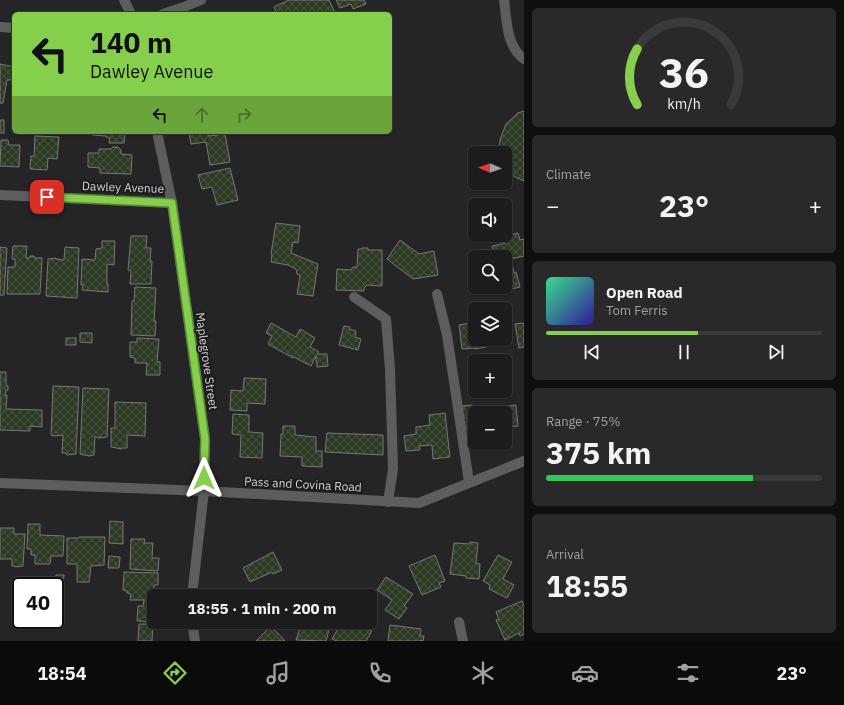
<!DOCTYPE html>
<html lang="en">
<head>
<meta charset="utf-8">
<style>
	body { margin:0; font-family:"IBM Plex Sans",sans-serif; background:#29292b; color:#f1f3f6; height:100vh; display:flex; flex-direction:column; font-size:15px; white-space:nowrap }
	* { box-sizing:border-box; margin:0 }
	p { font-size:13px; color:#a0a1a4 }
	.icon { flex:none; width:22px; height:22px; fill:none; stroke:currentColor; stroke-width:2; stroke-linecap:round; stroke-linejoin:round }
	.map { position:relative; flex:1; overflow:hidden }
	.sheet { display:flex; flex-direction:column; gap:8px; padding:8px; background:#0f0f10; width:320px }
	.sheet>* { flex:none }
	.banner { position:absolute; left:12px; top:12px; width:380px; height:122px; border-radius:6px; box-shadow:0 1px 3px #0004,0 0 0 1px #3a3a3c; background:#85cf4c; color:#111; overflow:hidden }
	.needle { width:26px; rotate:272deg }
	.fabs { position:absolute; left:468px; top:146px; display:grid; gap:8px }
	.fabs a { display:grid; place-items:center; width:44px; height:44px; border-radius:6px; background:#1c1c1e; box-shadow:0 1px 3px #0004,0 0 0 1px #3a3a3c; font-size:20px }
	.speed { position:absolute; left:12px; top:577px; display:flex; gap:8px; font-size:20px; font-weight:700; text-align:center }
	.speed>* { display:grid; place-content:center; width:52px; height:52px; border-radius:50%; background:#1c1c1e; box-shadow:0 1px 3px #0004,0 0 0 1px #3a3a3c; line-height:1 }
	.speed .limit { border:2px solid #111; border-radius:6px; background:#fff; color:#111 }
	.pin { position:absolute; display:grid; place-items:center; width:34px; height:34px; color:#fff; margin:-17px; border-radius:8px; box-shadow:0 2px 6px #0006 }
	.me { position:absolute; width:44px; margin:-22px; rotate:0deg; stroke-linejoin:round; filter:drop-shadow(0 0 3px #0008) }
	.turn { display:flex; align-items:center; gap:14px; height:84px; padding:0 12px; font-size:18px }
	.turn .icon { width:52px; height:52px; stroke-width:2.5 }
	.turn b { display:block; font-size:28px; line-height:34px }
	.lanes { display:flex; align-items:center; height:38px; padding:0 12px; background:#0003; justify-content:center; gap:20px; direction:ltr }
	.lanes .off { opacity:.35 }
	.big { font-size:30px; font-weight:700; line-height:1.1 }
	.sheet .tile { flex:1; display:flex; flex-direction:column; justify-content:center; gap:6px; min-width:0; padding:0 14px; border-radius:6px; background:#29292b }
	.sheet .dial { align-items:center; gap:0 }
	.dial svg { height:104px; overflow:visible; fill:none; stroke:#3a3a3c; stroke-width:7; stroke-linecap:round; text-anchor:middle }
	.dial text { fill:#f1f3f6; stroke:none }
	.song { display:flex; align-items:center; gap:12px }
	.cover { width:48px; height:48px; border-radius:6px; background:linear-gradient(135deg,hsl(150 70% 55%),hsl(250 70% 35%)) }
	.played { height:4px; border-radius:2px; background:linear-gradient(90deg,#85cf4c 55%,#3a3a3c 55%) }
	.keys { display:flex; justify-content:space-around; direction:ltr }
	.heat { display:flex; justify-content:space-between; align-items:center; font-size:22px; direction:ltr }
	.charge { height:6px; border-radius:3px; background:linear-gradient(90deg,#34c759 75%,#3a3a3c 0) }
	.trip { position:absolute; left:147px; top:589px; width:230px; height:40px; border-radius:6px; background:#1c1c1e; box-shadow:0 1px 3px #0004,0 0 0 1px #3a3a3c; font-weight:700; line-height:40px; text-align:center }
	.dock { display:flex; height:64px; justify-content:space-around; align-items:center; background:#0b0b0c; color:#a0a1a4 }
	.dock .icon { width:28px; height:28px }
	.dock .on { color:#85cf4c }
	.dock b { font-size:18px; color:#f1f3f6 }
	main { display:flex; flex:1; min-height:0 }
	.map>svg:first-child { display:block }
</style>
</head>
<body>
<main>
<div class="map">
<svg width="524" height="641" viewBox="0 0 524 641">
	<defs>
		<pattern id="building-cross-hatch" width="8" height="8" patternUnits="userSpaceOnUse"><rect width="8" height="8" fill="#2c3a24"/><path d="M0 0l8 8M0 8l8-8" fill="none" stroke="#4a5643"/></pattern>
	</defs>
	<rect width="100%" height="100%" fill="#252528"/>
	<g fill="url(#building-cross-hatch)" stroke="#767874">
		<polygon points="289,0 329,0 334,11 328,14 277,14 274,7"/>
		<polygon points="336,0 364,0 366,4 353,9 351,4 340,8"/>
		<polygon points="0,64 14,67 12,80 7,80 3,103 0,103"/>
		<polygon points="524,111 524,181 515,177 508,171 505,166 505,153 500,153 499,148 500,140 506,124 518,113"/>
		<rect x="0" y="120" width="4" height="13"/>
		<polygon points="92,132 125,132 124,143 109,143 110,138 106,137 106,136 92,135"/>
		<polygon points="189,132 208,132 209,136 225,134 230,162 210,165 206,142 191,144"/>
		<polygon points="35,136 59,137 57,159 48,158 47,170 30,169 31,156 34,156"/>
		<polygon points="1,140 8,140 9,145 20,145 19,167 0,166"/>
		<polygon points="113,147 118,147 121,150 121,154 132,155 131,174 100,173 100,168 88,167 88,153 99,153 99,149 111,149"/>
		<polygon points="230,168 238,200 217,205 212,187 202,189 198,175"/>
		<polygon points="276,223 300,226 298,243 293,242 291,253 318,264 313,296 297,294 300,276 297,274 296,269 288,265 271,262 272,254 271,254"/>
		<polygon points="518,233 520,240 524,239 524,256 511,259 514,273 516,272 520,287 502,291 501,287 505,287 505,257 495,257 492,246 506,243 505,236"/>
		<polygon points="131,236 147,236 146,248 151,248 150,261 152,261 151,284 130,284 131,271 128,270"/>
		<polygon points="400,240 419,254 434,251 438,275 413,279 387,259"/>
		<polygon points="102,241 115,241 114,265 107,264 107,284 108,284 108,292 82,290 83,285 81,285 82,259 95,260 96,249 102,248"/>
		<polygon points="13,246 27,246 26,258 30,258 30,256 34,256 34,258 42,258 40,294 7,294 8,267 15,267 15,259 12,259"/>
		<polygon points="0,247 7,248 4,295 0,295"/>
		<polygon points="65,247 79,248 77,298 46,296 48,259 56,258 56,259 64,260"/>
		<polygon points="362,248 368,248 368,250 382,250 382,286 367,285 364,288 364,291 336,290 337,269 351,270 353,267 357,267 358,249 362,249"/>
		<polygon points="135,287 156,288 154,321 156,321 155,336 131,335 132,301 134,301"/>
		<polygon points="271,323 296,337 300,329 315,338 310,347 319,352 317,354 327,354 328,366 317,367 316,356 311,366 294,357 293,358 268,344 272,336 266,333"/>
		<polygon points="470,323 471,332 475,332 475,339 496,339 496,345 475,349 474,348 462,349 459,325"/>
		<polygon points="524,323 524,347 519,348 515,324"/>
		<polygon points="344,326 350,327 349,329 356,331 355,337 361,339 358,350 339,345"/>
		<polygon points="80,333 92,333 92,343 80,342"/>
		<rect x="66" y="338" width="10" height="7"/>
		<polygon points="137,338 159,339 157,362 160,362 160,375 146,375 147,363 135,363 135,358 130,357 130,342 137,342"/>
		<polygon points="0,372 6,372 6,385 8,386 8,390 6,390 5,395 7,395 6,409 42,410 42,427 30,426 30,431 0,430"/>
		<polygon points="244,378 266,379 265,404 247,403 247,411 230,410 231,390 243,391"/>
		<polygon points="53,386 79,387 76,454 67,455 66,453 62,453 63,435 54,436 51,435"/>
		<polygon points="83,388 109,389 107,437 98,438 95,436 94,455 89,456 80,454"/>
		<polygon points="115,402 146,403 145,436 127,435 127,448 122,448 122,449 111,447 111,428 115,428"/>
		<polygon points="472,405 473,411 516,405 518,426 508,427 508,426 505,426 505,413 475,413 475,427 463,429 461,406"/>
		<polygon points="445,413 450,457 433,459 432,445 419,446 420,450 406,451 404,436 416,434 416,427 430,425 429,415"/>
		<polygon points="233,414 249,415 249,432 263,433 262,458 240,457 241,435 232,434"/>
		<polygon points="283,426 295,426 295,435 316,437 316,451 322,451 322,467 302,466 302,457 280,456 281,434 283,434"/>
		<polygon points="327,433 383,435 383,455 325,452"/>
		<polygon points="110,521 123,522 123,544 109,543"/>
		<polygon points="28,524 40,524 40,535 64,536 63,556 51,556 50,564 35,564 35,555 31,555 31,549 27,549"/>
		<polygon points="0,528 14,528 14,534 25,534 23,566 15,567 15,566 12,566 12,559 0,559"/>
		<polygon points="79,537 105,537 104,565 91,566 89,582 77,582 77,564 67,564 67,538 79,538"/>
		<polygon points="131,539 145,539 144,543 153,543 152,558 159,558 158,571 130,569"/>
		<polygon points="470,542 478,543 476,563 480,564 479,579 466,578 466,576 450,574 454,543 470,544"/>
		<polygon points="273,552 282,570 273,574 272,572 250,582 243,568"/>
		<polygon points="435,555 445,581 439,583 441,587 422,595 409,566"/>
		<polygon points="498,555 512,562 503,579 514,585 507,598 489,589 490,585 483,581"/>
		<polygon points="109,556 120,557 119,568 108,568"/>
		<polygon points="124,572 158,573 158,585 154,585 152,622 137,621 138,606 143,606 144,600 130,600 131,594 127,593 127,591 123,590"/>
		<polygon points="56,575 64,575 63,587 55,586"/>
		<polygon points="386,577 413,594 404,606 407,608 399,619 385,610 392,600 377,590"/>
		<polygon points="522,601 524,605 524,634 520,636 519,633 505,640 496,620 499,619 496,612"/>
		<polygon points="305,622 331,622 326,641 296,640 301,625 303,626"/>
		<polygon points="342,622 366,622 364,626 372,631 366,641 336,641 332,639"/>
		<polygon points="139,624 153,624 152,641 138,641"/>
		<polygon points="390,625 421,629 420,636 424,636 423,641 420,640 420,641 388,641"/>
		<polygon points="271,626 285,641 256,641"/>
	</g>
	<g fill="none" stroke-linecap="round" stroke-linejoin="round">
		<g stroke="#5d5d5e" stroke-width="10">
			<polyline points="124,0 131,14"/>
			<path d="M504 0C507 20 506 46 524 59"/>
			<polyline points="163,14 184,7 201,0"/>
			<polyline points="0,27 14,28"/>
			<polyline points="157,132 172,203 205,439 204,491 192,596"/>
			<polyline points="0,195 172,203"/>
			<polyline points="437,294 447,335 469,482"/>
			<polyline points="354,297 386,319 390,369 393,469 388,502"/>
			<polyline points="0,483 204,491 419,503 524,461"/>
			<polyline points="192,622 195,641"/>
			<polyline points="459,622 463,641"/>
		</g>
	</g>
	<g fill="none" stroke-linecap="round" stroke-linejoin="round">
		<g stroke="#568731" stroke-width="10">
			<polyline id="route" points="47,197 172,203 205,439 204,478"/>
		</g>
		<use href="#route" stroke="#85cf4c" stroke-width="7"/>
	</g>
	<g text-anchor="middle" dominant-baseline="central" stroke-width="4" stroke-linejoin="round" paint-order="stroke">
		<g font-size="12" fill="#d3d3d5" stroke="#1c1b1e">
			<text transform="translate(123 187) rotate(2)">Dawley Avenue</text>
			<text transform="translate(207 361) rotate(82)">Maplegrove Street</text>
			<text transform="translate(303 484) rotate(3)">Pass and Covina Road</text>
		</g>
	</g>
</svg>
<div class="fabs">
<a><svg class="needle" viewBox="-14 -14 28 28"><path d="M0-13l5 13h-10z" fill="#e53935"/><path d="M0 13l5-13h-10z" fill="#a0a1a4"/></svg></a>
<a><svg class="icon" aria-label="sound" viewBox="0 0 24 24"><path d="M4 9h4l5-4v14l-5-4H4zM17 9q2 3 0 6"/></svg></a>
<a><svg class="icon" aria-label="search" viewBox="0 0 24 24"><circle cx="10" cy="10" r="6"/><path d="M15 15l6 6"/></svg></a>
<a><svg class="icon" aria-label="layers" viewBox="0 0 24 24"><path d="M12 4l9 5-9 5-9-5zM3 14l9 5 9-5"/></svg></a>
<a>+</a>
<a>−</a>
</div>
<div class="speed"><div class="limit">40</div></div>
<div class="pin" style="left:47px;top:197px;background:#d93025"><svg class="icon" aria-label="arrive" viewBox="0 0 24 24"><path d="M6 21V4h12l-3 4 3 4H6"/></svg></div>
<svg class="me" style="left:204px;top:478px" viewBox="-20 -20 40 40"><path d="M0-17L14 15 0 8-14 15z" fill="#85cf4c" stroke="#fff" stroke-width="4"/></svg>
<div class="trip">18:55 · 1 min · 200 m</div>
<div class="banner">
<div class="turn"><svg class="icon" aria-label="left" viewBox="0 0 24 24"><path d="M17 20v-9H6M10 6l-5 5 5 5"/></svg><div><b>140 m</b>Dawley Avenue</div></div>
<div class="lanes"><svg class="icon" aria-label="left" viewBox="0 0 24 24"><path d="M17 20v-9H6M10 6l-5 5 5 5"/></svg><svg class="icon off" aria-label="ahead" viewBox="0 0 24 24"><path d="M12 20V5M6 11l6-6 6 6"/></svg><svg class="icon off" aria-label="right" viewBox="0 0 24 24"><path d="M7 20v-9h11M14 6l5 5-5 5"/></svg></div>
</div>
</div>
<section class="sheet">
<div class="tile dial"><svg viewBox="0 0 100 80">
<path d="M14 69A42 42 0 1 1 86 69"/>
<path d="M14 69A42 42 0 0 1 14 26" stroke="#85cf4c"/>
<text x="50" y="56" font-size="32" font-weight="700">36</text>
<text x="50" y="72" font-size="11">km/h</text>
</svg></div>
<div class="tile"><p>Climate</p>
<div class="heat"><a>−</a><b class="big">23°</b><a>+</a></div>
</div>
<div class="tile">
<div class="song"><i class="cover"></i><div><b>Open Road</b><p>Tom Ferris</p></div></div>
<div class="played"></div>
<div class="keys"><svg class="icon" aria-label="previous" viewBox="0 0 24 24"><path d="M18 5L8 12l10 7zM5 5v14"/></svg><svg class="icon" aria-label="pause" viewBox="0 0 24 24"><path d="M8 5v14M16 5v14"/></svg><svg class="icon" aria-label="next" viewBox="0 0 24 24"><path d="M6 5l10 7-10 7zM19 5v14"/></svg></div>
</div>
<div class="tile"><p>Range · 75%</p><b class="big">375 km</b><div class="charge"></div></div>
<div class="tile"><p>Arrival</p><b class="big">18:55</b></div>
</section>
</main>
<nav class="dock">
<b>18:54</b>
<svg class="icon on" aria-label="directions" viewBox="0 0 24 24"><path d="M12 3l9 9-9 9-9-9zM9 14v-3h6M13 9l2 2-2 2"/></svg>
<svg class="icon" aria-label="music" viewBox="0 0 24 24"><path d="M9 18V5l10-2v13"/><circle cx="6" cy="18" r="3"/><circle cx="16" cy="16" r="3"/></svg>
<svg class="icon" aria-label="phone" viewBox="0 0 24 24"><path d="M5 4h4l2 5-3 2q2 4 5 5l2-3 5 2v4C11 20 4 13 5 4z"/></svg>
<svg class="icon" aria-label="climate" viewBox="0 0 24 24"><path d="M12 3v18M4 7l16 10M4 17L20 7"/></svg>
<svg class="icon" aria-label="car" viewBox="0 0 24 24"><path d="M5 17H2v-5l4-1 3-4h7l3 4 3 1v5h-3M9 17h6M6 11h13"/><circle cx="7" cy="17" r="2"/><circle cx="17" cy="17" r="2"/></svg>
<svg class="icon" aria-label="filters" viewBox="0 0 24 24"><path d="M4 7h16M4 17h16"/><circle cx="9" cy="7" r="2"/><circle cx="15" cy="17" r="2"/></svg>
<b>23°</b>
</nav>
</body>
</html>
